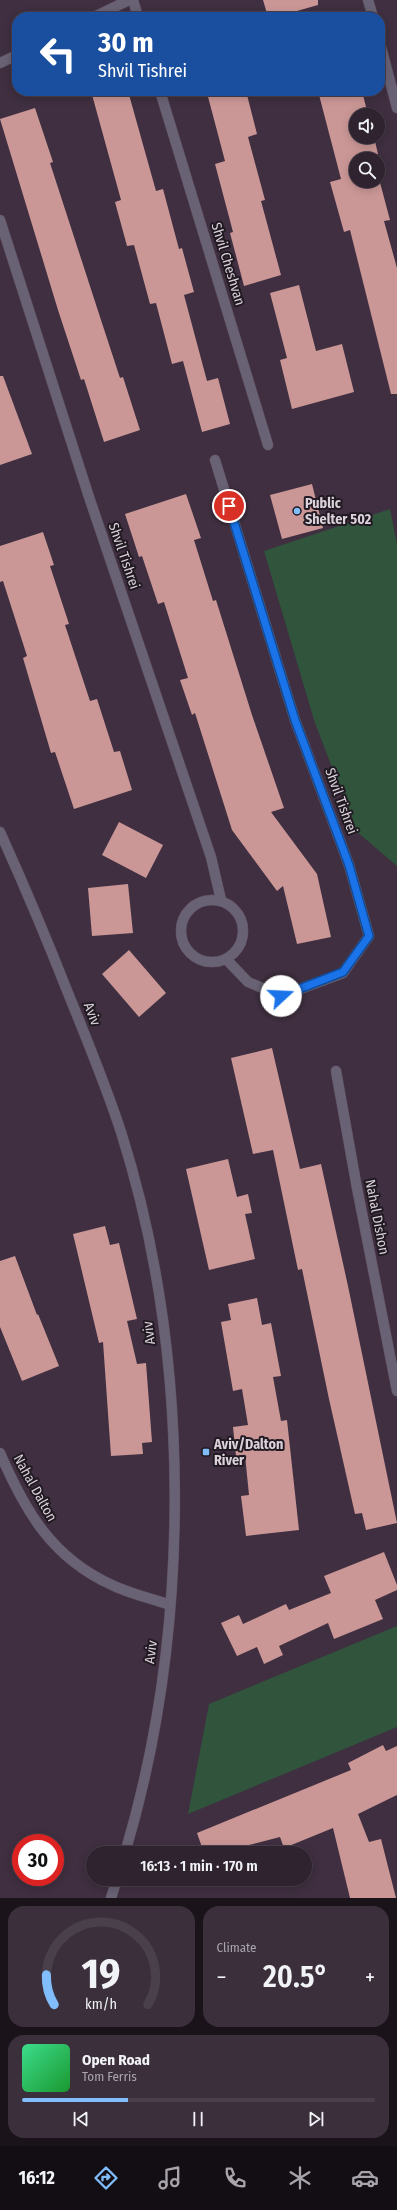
<!DOCTYPE html>
<html lang="en">
<head>
<meta charset="utf-8">
<style>
	body { margin:0; font-family:"Fira Sans Condensed",sans-serif; background:#3b2f3c; color:#f1f3f6; height:100vh; display:flex; flex-direction:column; font-size:15px; white-space:nowrap }
	* { box-sizing:border-box; margin:0 }
	p { font-size:13px; color:#a7a4ab }
	.icon { flex:none; width:22px; height:22px; fill:none; stroke:currentColor; stroke-width:2; stroke-linecap:round; stroke-linejoin:round }
	.map { position:relative; height:1898px; overflow:hidden }
	.panel { display:flex; flex-direction:column; gap:8px; padding:8px; background:#1a131a; flex:1 }
	.panel>* { flex:none }
	.top-card { position:absolute; left:12px; top:12px; width:373px; height:84px; border-radius:16px; box-shadow:0 2px 10px #0003,0 0 0 1px #4a404c; background:#1a4fa0; color:#fff; overflow:hidden }
	.fabs { position:absolute; left:349px; top:108px; display:grid; gap:8px }
	.fabs a { display:grid; place-items:center; width:36px; height:36px; border-radius:50%; background:#2f2330; box-shadow:0 2px 10px #0003,0 0 0 1px #4a404c; font-size:20px }
	.speed { position:absolute; left:12px; top:1834px; display:flex; gap:8px; font-size:20px; font-weight:700; text-align:center }
	.speed>* { display:grid; place-content:center; width:52px; height:52px; border-radius:50%; background:#2f2330; box-shadow:0 2px 10px #0003,0 0 0 1px #4a404c; line-height:1 }
	.speed .limit { border:6px solid #d22; background:#fff; color:#111 }
	.pin { position:absolute; display:grid; place-items:center; width:34px; height:34px; color:#fff; margin:-17px; border:2px solid #fff; border-radius:50%; box-shadow:0 1px 4px #0007 }
	.me { position:absolute; width:44px; margin:-22px; rotate:70deg; stroke-linejoin:round; filter:drop-shadow(0 0 3px #0008) }
	.turn { display:flex; align-items:center; gap:14px; height:84px; padding:0 20px; font-size:18px }
	.turn .icon { width:52px; height:52px; stroke-width:2.5 }
	.turn b { display:block; font-size:28px; line-height:34px }
	.big { font-size:30px; font-weight:600; line-height:1.1 }
	.panel .widget { flex:1; display:flex; flex-direction:column; justify-content:center; gap:6px; min-width:0; padding:0 14px; border-radius:16px; background:#3b2f3c }
	.panel .dial { align-items:center; gap:0 }
	.dial svg { height:104px; overflow:visible; fill:none; stroke:#4a404c; stroke-width:7; stroke-linecap:round; text-anchor:middle }
	.dial text { fill:#f1f3f6; stroke:none }
	.song { display:flex; align-items:center; gap:12px }
	.cover { width:48px; height:48px; border-radius:6px; background:linear-gradient(135deg,hsl(150 70% 55%),hsl(130 70% 35%)) }
	.played { height:4px; border-radius:2px; background:linear-gradient(90deg,#80bdfa 30%,#4a404c 30%) }
	.keys { display:flex; justify-content:space-around; direction:ltr }
	.heat { display:flex; justify-content:space-between; align-items:center; font-size:22px; direction:ltr }
	.panel .tiles { flex:1; display:grid; gap:8px; grid-template-columns:1fr 1fr }
	.widget:last-child { grid-column:span 2 }
	.trip { position:absolute; left:86px; top:1846px; width:226px; height:40px; border-radius:20px; background:#2f2330; box-shadow:0 2px 10px #0003,0 0 0 1px #4a404c; font-weight:600; line-height:40px; text-align:center }
	.tab-bar { display:flex; height:64px; justify-content:space-around; align-items:center; background:#130e13; color:#a7a4ab }
	.tab-bar .icon { width:28px; height:28px }
	.tab-bar .current { color:#80bdfa }
	.tab-bar b { font-size:18px; color:#f1f3f6 }
	.map>svg:first-child { display:block }
</style>
</head>
<body>
<div class="map">
<svg width="397" height="1898" viewBox="0 0 397 1898">
	<rect width="100%" height="100%" fill="#3f2f40"/>
	<g fill="#30543c">
		<polygon points="390,509 397,544 397,866 356,831 314,720 264,551"/>
		<polygon points="397,1626 397,1727 188,1814 209,1704"/>
	</g>
	<g fill="#ca9796">
		<polygon points="263,0 318,0 318,5 276,17 268,17"/>
		<polygon points="91,91 128,91 156,191 163,189 179,249 182,248 194,292 184,295 207,381 218,378 230,424 202,432 183,361 172,364 156,303 150,304 134,245 127,246 115,202 121,200"/>
		<polygon points="216,91 246,91 257,134 248,137 265,200 261,201 281,275 244,286 230,233 233,232 215,164 225,161 207,93"/>
		<polygon points="318,91 362,91 368,115 356,115 356,137 374,137 378,154 373,155 374,159 356,159 356,181 378,181 378,175 390,220 384,221 397,268 397,394 391,394 350,230 344,232 330,182 341,179"/>
		<polygon points="35,108 53,162 50,163 101,320 120,378 123,377 140,430 104,442 84,379 81,380 58,310 0,119"/>
		<polygon points="299,285 316,351 342,344 354,392 292,409 280,360 287,358 270,293"/>
		<polygon points="0,376 3,376 32,454 0,465"/>
		<polygon points="312,484 323,528 282,539 270,495"/>
		<polygon points="186,494 201,538 194,540 213,601 216,600 252,715 284,808 271,812 317,874 331,937 297,944 283,886 277,891 232,830 195,713 192,715 180,680 188,678 164,602 158,604 142,556 139,557 125,514"/>
		<polygon points="43,532 54,565 50,566 69,624 65,625 90,701 97,699 114,752 120,751 132,790 74,809 55,752 51,753 23,658 27,656 3,581 0,582 0,546"/>
		<polygon points="119,822 163,845 146,878 102,855"/>
		<polygon points="128,884 133,933 92,936 88,888"/>
		<polygon points="129,950 166,993 139,1017 102,974"/>
		<polygon points="272,1048 300,1169 321,1164 348,1286 397,1523 366,1530 362,1513 355,1514 329,1399 302,1269 298,1270 273,1150 253,1154 231,1058"/>
		<polygon points="228,1159 237,1197 248,1194 252,1213 245,1214 255,1259 209,1270 186,1169"/>
		<polygon points="105,1226 110,1245 119,1243 137,1319 127,1321 137,1364 146,1363 152,1442 142,1443 143,1454 111,1456 103,1342 99,1343 73,1234"/>
		<polygon points="15,1256 37,1315 38,1314 59,1366 22,1381 0,1327 0,1261"/>
		<polygon points="257,1298 262,1325 271,1323 281,1376 273,1377 281,1421 287,1420 299,1530 246,1536 241,1496 249,1495 245,1455 236,1456 233,1427 248,1425 242,1389 233,1391 221,1322 231,1320 228,1304"/>
		<polygon points="384,1552 397,1585 397,1590 375,1600 383,1619 334,1639 328,1623 279,1646 283,1655 264,1664 257,1647 237,1656 221,1623 239,1615 243,1624 286,1604 289,1610 331,1593 324,1576"/>
		<polygon points="383,1745 386,1751 397,1746 397,1795 358,1814 369,1842 381,1839 396,1898 350,1898 333,1828 284,1848 280,1837 245,1846 248,1853 204,1853 197,1833 351,1770 348,1763"/>
	</g>
	<g fill="none" stroke-linecap="round" stroke-linejoin="round">
		<g stroke="#5b4c5c" stroke-width="11">
			<g id="street">
				<polyline points="133,0 138,17"/>
				<polyline points="368,0 373,17"/>
				<polyline points="94,17 129,0"/>
				<polyline points="380,43 397,108"/>
				<polyline points="0,63 17,55"/>
				<polyline points="160,91 268,445"/>
				<polyline points="0,220 89,497 211,857 221,900"/>
				<polyline points="215,460 295,720 349,865 369,936 343,973 281,996 248,982 226,959"/>
				<path d="M0 832C25 887 48 942 70 998 88 1042 106 1086 121 1132 192 1356 192 1628 125 1853"/>
				<circle cx="212" cy="931" r="31"/>
				<polyline points="336,1071 357,1188 397,1391"/>
				<path d="M0 1453C25 1511 52 1558 112 1585 130 1594 151 1598 170 1605"/>
				<polyline points="111,1898 117,1879"/>
			</g>
		</g>
		<use href="#street" stroke="#696274" stroke-width="10"/>
	</g>
	<g fill="none" stroke-linecap="round" stroke-linejoin="round">
		<g stroke="#114b97" stroke-width="10">
			<polyline id="route" points="229,506 295,720 349,865 369,936 343,972 281,996"/>
		</g>
		<use href="#route" stroke="#1a73e8" stroke-width="7"/>
	</g>
	<g fill="#80bdfa" stroke="#211a22" stroke-width="1.5">
		<circle cx="297" cy="511" r="4"/>
		<rect x="202" y="1448" width="8" height="8" rx="2"/>
	</g>
	<g text-anchor="middle" dominant-baseline="central" stroke-width="4" stroke-linejoin="round" paint-order="stroke">
		<g font-size="14" fill="#dbd1db" stroke="#211a22">
			<text transform="translate(228 264) rotate(73)">Shvil Cheshvan</text>
			<text transform="translate(124 556) rotate(71)">Shvil Tishrei</text>
			<text transform="translate(341 801) rotate(70)">Shvil Tishrei</text>
			<text transform="translate(92 1014) rotate(68)">Aviv</text>
			<text transform="translate(377 1217) rotate(79)">Nahal Dishon</text>
			<text transform="translate(149 1333) rotate(-97)">Aviv</text>
			<text transform="translate(35 1488) rotate(61)">Nahal Dalton</text>
			<text transform="translate(151 1652) rotate(-83)">Aviv</text>
		</g>
		<g font-size="14" font-weight="bold" fill="#dbd1db" stroke="#211a22" text-anchor="start">
			<text x="305" y="503">Public<tspan x="305" dy="16">Shelter 502</tspan></text>
			<text x="214" y="1444">Aviv/Dalton<tspan x="214" dy="16">River</tspan></text>
		</g>
	</g>
</svg>
<div class="fabs">
<a><svg class="icon" aria-label="sound" viewBox="0 0 24 24"><path d="M4 9h4l5-4v14l-5-4H4zM17 9q2 3 0 6"/></svg></a>
<a><svg class="icon" aria-label="search" viewBox="0 0 24 24"><circle cx="10" cy="10" r="6"/><path d="M15 15l6 6"/></svg></a>
</div>
<div class="speed"><div class="limit">30</div></div>
<div class="pin" style="left:229px;top:506px;background:#d93025"><svg class="icon" aria-label="arrive" viewBox="0 0 24 24"><path d="M6 21V4h12l-3 4 3 4H6"/></svg></div>
<svg class="me" style="left:281px;top:996px" viewBox="-20 -20 40 40"><circle r="19" fill="#fff"/><path d="M0-13L10 11 0 6-10 11z" fill="#1a73e8"/></svg>
<div class="trip">16:13 · 1 min · 170 m</div>
<div class="top-card">
<div class="turn"><svg class="icon" aria-label="left" viewBox="0 0 24 24"><path d="M17 20v-9H6M10 6l-5 5 5 5"/></svg><div><b>30 m</b>Shvil Tishrei</div></div>
</div>
</div>
<section class="panel">
<div class="tiles">
<div class="widget dial"><svg viewBox="0 0 100 80">
<path d="M14 69A42 42 0 1 1 86 69"/>
<path d="M14 69A42 42 0 0 1 8 46" stroke="#80bdfa"/>
<text x="50" y="56" font-size="32" font-weight="700">19</text>
<text x="50" y="72" font-size="11">km/h</text>
</svg></div>
<div class="widget"><p>Climate</p>
<div class="heat"><a>−</a><b class="big">20.5°</b><a>+</a></div>
</div>
<div class="widget">
<div class="song"><i class="cover"></i><div><b>Open Road</b><p>Tom Ferris</p></div></div>
<div class="played"></div>
<div class="keys"><svg class="icon" aria-label="previous" viewBox="0 0 24 24"><path d="M18 5L8 12l10 7zM5 5v14"/></svg><svg class="icon" aria-label="pause" viewBox="0 0 24 24"><path d="M8 5v14M16 5v14"/></svg><svg class="icon" aria-label="next" viewBox="0 0 24 24"><path d="M6 5l10 7-10 7zM19 5v14"/></svg></div>
</div>
</div>
</section>
<nav class="tab-bar">
<b>16:12</b>
<svg class="icon current" aria-label="directions" viewBox="0 0 24 24"><path d="M12 3l9 9-9 9-9-9zM9 14v-3h6M13 9l2 2-2 2"/></svg>
<svg class="icon" aria-label="music" viewBox="0 0 24 24"><path d="M9 18V5l10-2v13"/><circle cx="6" cy="18" r="3"/><circle cx="16" cy="16" r="3"/></svg>
<svg class="icon" aria-label="phone" viewBox="0 0 24 24"><path d="M5 4h4l2 5-3 2q2 4 5 5l2-3 5 2v4C11 20 4 13 5 4z"/></svg>
<svg class="icon" aria-label="climate" viewBox="0 0 24 24"><path d="M12 3v18M4 7l16 10M4 17L20 7"/></svg>
<svg class="icon" aria-label="car" viewBox="0 0 24 24"><path d="M5 17H2v-5l4-1 3-4h7l3 4 3 1v5h-3M9 17h6M6 11h13"/><circle cx="7" cy="17" r="2"/><circle cx="17" cy="17" r="2"/></svg>
</nav>
</body>
</html>
